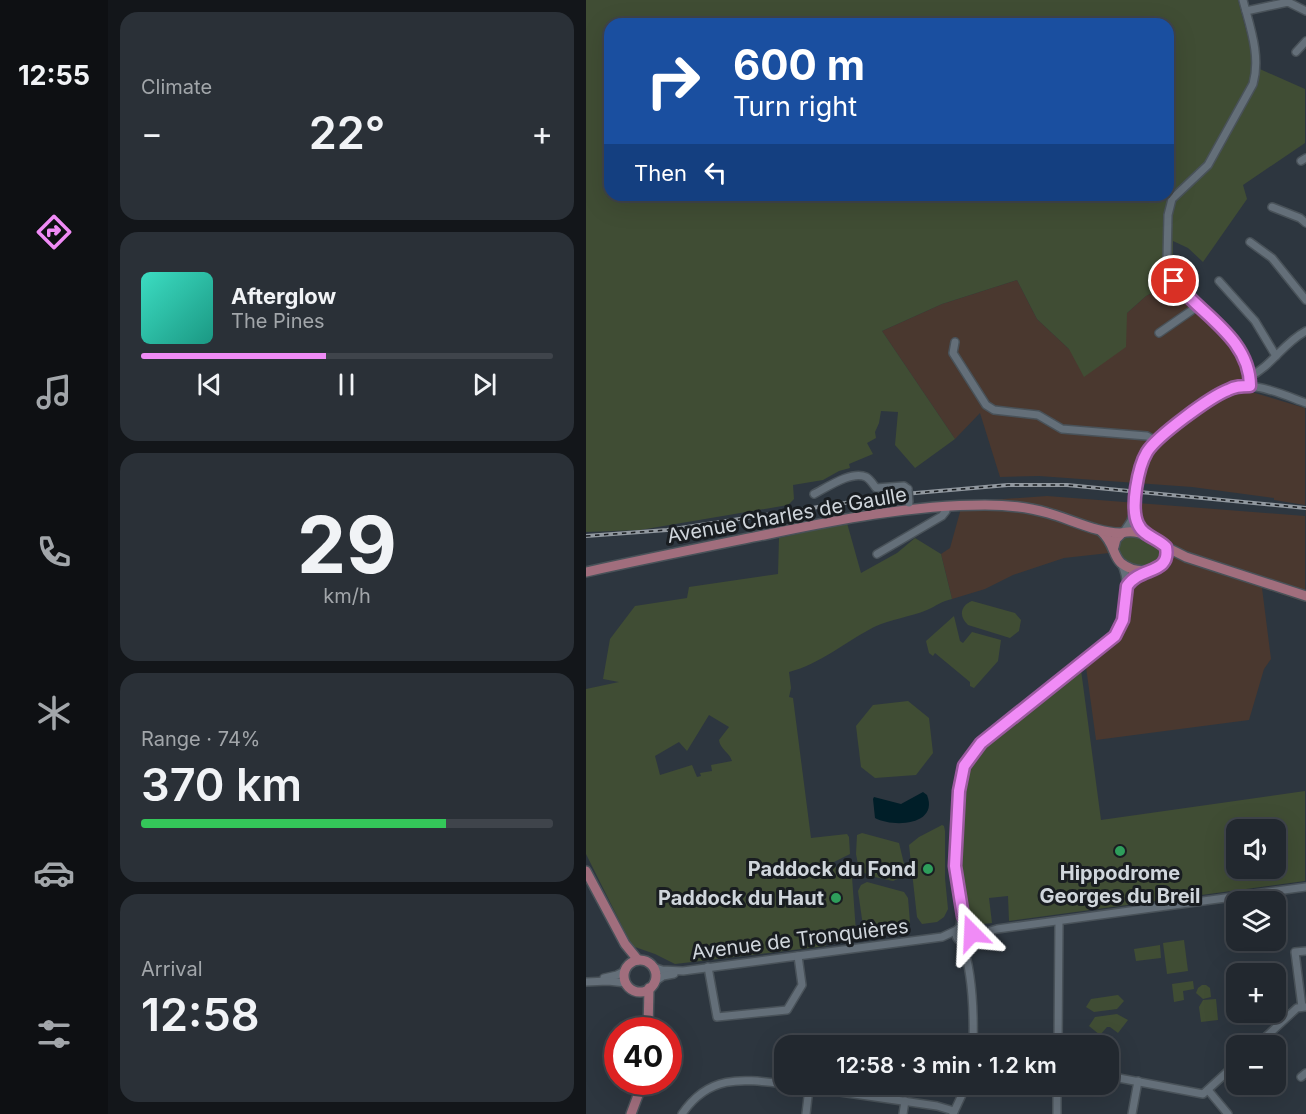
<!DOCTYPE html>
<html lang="en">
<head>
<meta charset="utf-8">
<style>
	body { margin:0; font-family:Inter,sans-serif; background:#2a3037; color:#f1f3f6; height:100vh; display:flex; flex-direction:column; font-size:22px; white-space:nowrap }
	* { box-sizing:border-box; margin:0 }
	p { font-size:20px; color:#a2a6aa }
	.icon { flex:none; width:33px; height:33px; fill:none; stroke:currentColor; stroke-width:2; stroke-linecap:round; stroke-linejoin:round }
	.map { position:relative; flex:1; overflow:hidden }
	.panel { display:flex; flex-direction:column; gap:12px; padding:12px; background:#13161a; width:478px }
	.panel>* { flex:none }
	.hud { position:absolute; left:18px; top:18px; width:570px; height:183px; border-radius:18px; box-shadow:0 6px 24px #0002,0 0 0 2px #3f444b; background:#1a4fa0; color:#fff; overflow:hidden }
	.tools { position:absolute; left:640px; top:819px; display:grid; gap:12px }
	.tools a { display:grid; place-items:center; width:60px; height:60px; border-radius:12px; background:#22282f; box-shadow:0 6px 24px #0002,0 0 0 2px #3f444b; font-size:30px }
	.speed { position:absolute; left:18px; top:1017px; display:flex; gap:12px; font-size:30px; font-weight:700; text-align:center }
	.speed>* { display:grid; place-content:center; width:78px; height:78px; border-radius:50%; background:#22282f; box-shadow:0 6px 24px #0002,0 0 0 2px #3f444b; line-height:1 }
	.speed .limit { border:9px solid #d22; background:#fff; color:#111 }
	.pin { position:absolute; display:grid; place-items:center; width:51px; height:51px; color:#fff; margin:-26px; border:3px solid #fff; border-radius:50%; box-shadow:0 2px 6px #0007 }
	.me { position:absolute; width:66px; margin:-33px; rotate:339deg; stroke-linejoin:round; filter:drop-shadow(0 0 4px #0008) }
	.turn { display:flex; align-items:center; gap:21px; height:126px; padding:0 30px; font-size:27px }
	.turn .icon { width:78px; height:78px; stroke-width:2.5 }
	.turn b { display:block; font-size:42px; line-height:51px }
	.then { display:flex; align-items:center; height:57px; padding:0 30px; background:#0003; gap:12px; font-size:22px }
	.big { font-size:45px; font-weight:600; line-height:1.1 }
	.panel .widget { flex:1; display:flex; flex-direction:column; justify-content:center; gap:9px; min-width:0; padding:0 21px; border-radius:18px; background:#2a3037 }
	.panel .dial { align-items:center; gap:0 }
	.dial b { font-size:78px; line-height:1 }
	.song { display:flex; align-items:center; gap:18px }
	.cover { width:72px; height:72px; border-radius:9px; background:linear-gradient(135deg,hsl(170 70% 55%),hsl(170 70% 35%)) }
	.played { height:6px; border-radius:3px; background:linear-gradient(90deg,#f08bf6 45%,#3f444b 45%) }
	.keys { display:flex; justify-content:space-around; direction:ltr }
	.heat { display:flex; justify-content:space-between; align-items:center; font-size:33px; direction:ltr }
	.charge { height:9px; border-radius:4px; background:linear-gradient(90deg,#34c759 74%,#3f444b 0) }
	.trip { position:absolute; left:188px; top:1035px; width:345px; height:60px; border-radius:18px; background:#22282f; box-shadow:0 6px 24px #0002,0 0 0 2px #3f444b; font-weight:600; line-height:60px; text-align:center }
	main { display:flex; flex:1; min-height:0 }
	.tabs { display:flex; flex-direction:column; width:108px; justify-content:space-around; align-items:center; background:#0e1013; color:#a2a6aa }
	.tabs .icon { width:42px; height:42px }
	.tabs .on { color:#f08bf6 }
	.tabs b { font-size:27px; color:#f1f3f6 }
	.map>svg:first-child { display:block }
</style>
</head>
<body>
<main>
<nav class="tabs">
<b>12:55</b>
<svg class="icon on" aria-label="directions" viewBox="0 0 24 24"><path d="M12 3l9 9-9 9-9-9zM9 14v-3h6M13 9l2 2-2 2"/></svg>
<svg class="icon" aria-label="music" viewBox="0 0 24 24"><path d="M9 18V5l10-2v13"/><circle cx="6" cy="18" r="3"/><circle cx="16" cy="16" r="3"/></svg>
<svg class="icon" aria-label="phone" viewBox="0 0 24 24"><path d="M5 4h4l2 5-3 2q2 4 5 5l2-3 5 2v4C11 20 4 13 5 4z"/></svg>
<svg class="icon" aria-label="climate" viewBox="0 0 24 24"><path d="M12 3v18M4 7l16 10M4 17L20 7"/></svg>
<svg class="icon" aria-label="car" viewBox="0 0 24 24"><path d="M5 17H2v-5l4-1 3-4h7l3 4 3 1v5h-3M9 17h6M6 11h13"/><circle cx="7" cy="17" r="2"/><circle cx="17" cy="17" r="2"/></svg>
<svg class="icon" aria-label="filters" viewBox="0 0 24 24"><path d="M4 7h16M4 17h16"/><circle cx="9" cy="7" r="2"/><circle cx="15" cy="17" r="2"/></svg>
</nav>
<section class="panel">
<div class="widget"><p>Climate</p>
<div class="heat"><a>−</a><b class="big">22°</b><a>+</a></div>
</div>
<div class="widget">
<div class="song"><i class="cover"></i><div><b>Afterglow</b><p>The Pines</p></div></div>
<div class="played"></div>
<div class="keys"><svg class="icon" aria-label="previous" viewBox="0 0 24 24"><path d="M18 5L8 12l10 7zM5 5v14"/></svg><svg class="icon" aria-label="pause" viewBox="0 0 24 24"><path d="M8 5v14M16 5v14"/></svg><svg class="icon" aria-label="next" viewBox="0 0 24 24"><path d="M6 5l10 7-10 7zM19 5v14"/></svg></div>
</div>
<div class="widget dial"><b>29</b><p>km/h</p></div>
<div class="widget"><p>Range · 74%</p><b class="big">370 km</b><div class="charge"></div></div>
<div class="widget"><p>Arrival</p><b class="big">12:58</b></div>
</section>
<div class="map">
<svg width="720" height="1114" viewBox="0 0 720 1114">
	<rect width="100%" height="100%" fill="#2d363f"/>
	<g fill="#4a382f">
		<polygon points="431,280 451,319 483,349 541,313 560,296 581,285 635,330 642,339 655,368 659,390 719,408 719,505 688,500 688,498 606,487 453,476 414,477 394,413 369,439 296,331 356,304"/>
		<polygon points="461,496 719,516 719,602 676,588 685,659 678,669 663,720 510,740 500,667 531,641 537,633 543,617 548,584 527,562 523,553 478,558 427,575 399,589 366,599 355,554 364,548 374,512 374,502"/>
	</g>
	<g fill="#404d34" fill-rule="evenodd">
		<path d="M0 0H652L665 49 667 66 719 89V143L657 185 661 199 617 262 602 248 587 241V266L581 285 560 296 541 313 540 347 498 377 483 349 451 319 431 280 356 304 296 331 369 439 329 468 309 445 312 412 295 411 293 423 289 432 290 438 281 443 287 454 263 464 264 468 253 471 237 480 207 485 208 499 202 505 54 530 0 532ZM24 24H582V195H24Z"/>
		<path d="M261 523 275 573 311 553 329 538 355 554 366 599C356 601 350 606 341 610 324 617 305 619 288 627 259 642 234 664 203 672L205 688 203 697 207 698 225 838 261 834 263 837 264 854 230 871 231 876 262 861 265 863 270 932 239 937 240 946 89 964 69 954 46 946 0 854V689L33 682 17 679 24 639 49 606 101 598 103 587 192 574 193 538ZM123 715 143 727 133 740C134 749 144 753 146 761L125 765 126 771 114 773 115 776 111 777 106 765 74 775 69 756 93 742 101 751Z"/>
		<path d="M544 534 569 541 575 549 574 561 560 568C554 566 545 565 540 561 526 553 531 539 544 534Z"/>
		<path d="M386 601 429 613 435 620 433 631 424 638 382 625C372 616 375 605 386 601Z"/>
		<polygon points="368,616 374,641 377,643 386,632 415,640 412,661 388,688 384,686 384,682 349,653 347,656 343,653 340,641"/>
		<path d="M495 670 515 820 719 791V881L423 921 422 896 403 898 406 923 389 925 382 920 375 858 378 788 384 767 398 748ZM651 830H690V868H651Z"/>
		<polygon points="322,701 343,718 347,753 330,775 289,778 275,767 270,726 287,705"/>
		<polygon points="356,825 358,826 359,831 359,878 362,909 358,917 351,922 336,924 331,917 323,845 333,837"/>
		<polygon points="276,833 313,843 319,868 316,877 307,881 284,876 273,870 270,854 271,835"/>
		<polygon points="281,882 318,892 322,898 324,923 320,925 277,926 272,891 275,885"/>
		<polygon points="598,940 602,971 581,974 577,943"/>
		<polygon points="574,945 575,958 550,961 548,949"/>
		<polygon points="607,981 608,989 597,991 598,1000 588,1002 586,984"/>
		<polygon points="616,985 620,985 624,988 625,997 617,999 610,993 612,988"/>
		<polygon points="532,995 538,1001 531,1009 508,1012 500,1007 505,999"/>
		<polygon points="630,999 632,1020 615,1022 613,1007 617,1000"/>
		<polygon points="531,1014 542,1020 532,1033 524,1027 521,1027 514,1035 503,1026 509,1017"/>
	</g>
	<path fill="#001e28" d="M337 792 341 795C353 825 308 828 289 818L287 799 288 797 315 804Z"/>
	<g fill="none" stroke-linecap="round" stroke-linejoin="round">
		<g stroke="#495259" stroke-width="10">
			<g id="minor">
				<path d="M657 0C664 27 675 56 667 84L622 165 586 199 582 215 581 259 585 276 594 289 628 319 647 341 661 369 664 386"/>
				<polyline points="660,11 702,2 720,11"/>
				<polyline points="710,52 720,41"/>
				<polyline points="715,161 720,158"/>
				<polyline points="686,207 714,218 720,223"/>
				<polyline points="664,242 686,258 720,300"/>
				<polyline points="633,281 669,321 690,356"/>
				<polyline points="573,333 612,306"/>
				<polyline points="369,342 367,353 400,405 408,410 452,415 476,429 561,436 570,441"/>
				<path d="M663 377C686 366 697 343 720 331"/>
				<path d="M551 486C556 438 598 420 634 393 664 378 690 392 720 403"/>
				<path d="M228 494C240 488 266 470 280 477 284 479 287 484 290 488L318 486 322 489"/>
				<polyline points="549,512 551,522 559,533"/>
				<polyline points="537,533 545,521 550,502"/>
				<polyline points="291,554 356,516 360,511 360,508"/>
				<polyline points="541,586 546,578 559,571"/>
				<circle cx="378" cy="934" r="8"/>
				<path d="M374 927 375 917 369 866 373 791 378 766 395 743 529 636C541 617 545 582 535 563"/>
				<polyline points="386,936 411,929 720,887"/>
				<path d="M376 942C387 974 388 1011 387 1046"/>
				<polyline points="67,967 76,970 97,971 356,937 371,930"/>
				<polyline points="122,967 131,1017 201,1010 216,985 212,956"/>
				<polyline points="18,978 31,975 39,971"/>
				<polyline points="0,982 22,981 40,983"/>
				<polyline points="68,982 77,976 88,974"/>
				<polyline points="716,1007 709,952 720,951"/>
				<polyline points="472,1046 473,921"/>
				<polyline points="670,1046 711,1008 719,1007"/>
				<polyline points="522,1076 617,1094 651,1063"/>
				<polyline points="715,1077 720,1073"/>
				<polyline points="199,1084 351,1106 368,1111"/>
				<polyline points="622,1090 642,1114"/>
				<path d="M96 1114C123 1074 156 1079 198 1084"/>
				<polyline points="220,1114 223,1088"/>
				<polyline points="317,1114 319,1101"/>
				<polyline points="367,1114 381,1084"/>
				<polyline points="471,1114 471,1084"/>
				<polyline points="546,1114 552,1081"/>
			</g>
		</g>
		<g stroke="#495259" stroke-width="12">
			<g id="major">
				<path d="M516 532C528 543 527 556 535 563 564 586 605 552 562 536 553 532 545 530 536 533L530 539 528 547"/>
				<polyline points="580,547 600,557 720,596"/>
				<path d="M0 572C59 559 119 547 178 535 250 520 325 505 399 505 419 505 442 507 462 513 484 519 514 534 536 533"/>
				<polyline points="0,871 39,944 52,960"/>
				<circle cx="54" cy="976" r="16"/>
				<polyline points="62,1030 63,988"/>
				<polyline points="45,1114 57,1082"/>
			</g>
		</g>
		<use href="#minor" stroke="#646f79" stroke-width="7"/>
		<use href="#major" stroke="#a16e7d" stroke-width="9"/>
		<g stroke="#91989f" stroke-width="4">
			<polyline id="rail" points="0,536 81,530 318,494 422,485 481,485 720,508"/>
		</g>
		<use href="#rail" stroke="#191d21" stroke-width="1.5" stroke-dasharray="4.5" stroke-linecap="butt"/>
		<g stroke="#495259" stroke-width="10" stroke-linecap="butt">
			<g id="minor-bridge">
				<polyline points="322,489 323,503"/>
				<polyline points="550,502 551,486"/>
			</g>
		</g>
		<use href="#minor-bridge" stroke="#646f79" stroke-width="7"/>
	</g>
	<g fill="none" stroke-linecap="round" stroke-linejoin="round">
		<g stroke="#9c5aa0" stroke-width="15">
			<path id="route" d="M386 933 377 916 369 866 373 791 378 766 395 743 529 636 537 620 541 586C554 566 585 575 580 547 571 538 557 536 552 524 544 508 552 467 561 452 571 436 624 397 642 390 649 386 656 386 664 386 664 338 614 314 588 281"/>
		</g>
		<use href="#route" stroke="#f08bf6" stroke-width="10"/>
	</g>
	<g fill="#2e9e5b" stroke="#191d21" stroke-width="2">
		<circle cx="534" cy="851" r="6"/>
		<circle cx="342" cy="869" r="6"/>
		<circle cx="250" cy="898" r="6"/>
	</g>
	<g text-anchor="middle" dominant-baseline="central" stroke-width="6" stroke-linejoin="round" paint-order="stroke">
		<g font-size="20" fill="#d0d6dc" stroke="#191d21">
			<text transform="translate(201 515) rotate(-10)">Avenue Charles de Gaulle</text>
			<text transform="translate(214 939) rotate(-7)">Avenue de Tronquières</text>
		</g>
		<g font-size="20" font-weight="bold" fill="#d0d6dc" stroke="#191d21" text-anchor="end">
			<text x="330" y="869">Paddock du Fond</text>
			<text x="534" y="873" text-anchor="middle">Hippodrome<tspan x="534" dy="23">Georges du Breil</tspan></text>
			<text x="238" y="898">Paddock du Haut</text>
		</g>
	</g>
</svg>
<div class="tools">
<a><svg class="icon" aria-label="sound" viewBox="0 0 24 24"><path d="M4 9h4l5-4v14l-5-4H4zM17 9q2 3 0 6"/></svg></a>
<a><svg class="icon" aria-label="layers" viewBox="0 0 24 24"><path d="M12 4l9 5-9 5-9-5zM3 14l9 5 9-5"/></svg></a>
<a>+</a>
<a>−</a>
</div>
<div class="speed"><div class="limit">40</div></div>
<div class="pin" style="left:588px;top:281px;background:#d93025"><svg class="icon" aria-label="arrive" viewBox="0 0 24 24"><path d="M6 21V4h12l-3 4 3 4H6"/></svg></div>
<svg class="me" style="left:386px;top:933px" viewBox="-20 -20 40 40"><path d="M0-17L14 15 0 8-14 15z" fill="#f08bf6" stroke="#fff" stroke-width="4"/></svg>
<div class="trip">12:58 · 3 min · 1.2 km</div>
<div class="hud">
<div class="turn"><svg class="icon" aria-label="right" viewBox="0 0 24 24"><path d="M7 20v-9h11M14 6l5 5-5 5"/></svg><div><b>600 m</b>Turn right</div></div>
<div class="then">Then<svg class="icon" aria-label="left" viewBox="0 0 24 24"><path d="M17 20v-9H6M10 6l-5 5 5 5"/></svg></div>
</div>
</div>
</main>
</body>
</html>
